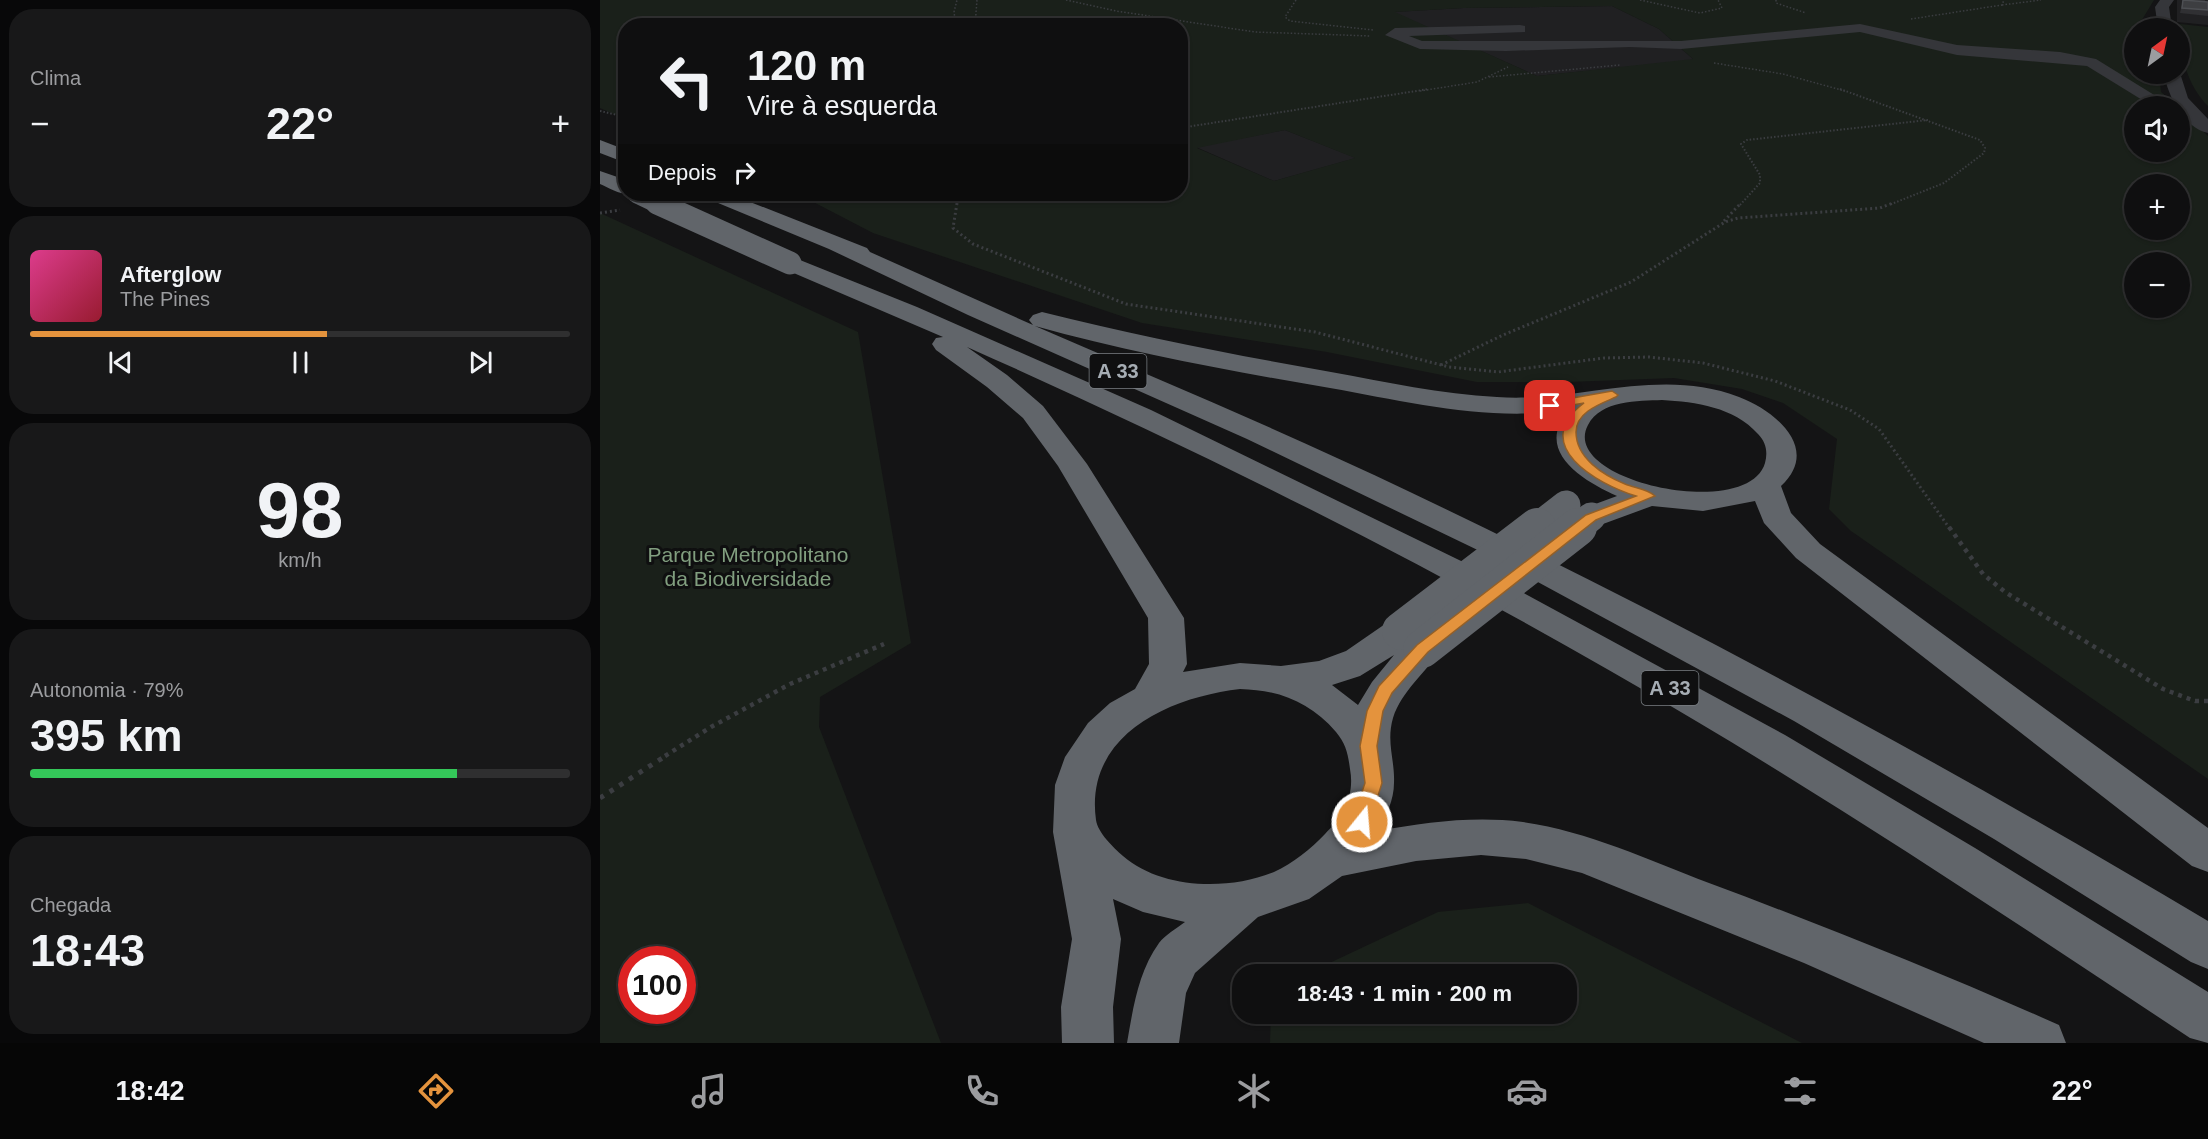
<!DOCTYPE html>
<html lang="pt">
<head>
<meta charset="utf-8">
<style>
	body { margin:0; font-family:Arial,sans-serif; background:#181819; color:#f1f3f6; height:100vh; display:flex; flex-direction:column; font-size:22px; white-space:nowrap }
	* { box-sizing:border-box; margin:0 }
	p { font-size:20px; color:#9b9c9f }
	.icon { flex:none; width:33px; height:33px; fill:none; stroke:currentColor; stroke-width:2; stroke-linecap:round; stroke-linejoin:round }
	.map { position:relative; flex:1; overflow:hidden }
	.drawer { display:flex; flex-direction:column; gap:9px; padding:9px; background:#080809; width:600px }
	.drawer>* { flex:none }
	.banner { position:absolute; left:18px; top:18px; width:570px; height:183px; border-radius:24px; box-shadow:0 2px 4px #0004,0 0 0 2px #2f2f30; background:#0f0f10; color:#f1f3f6; overflow:hidden }
	.needle { width:39px; rotate:33deg }
	.tools { position:absolute; left:1524px; top:18px; display:grid; gap:12px }
	.tools a { display:grid; place-items:center; width:66px; height:66px; border-radius:50%; background:#0f0f10; box-shadow:0 2px 4px #0004,0 0 0 2px #2f2f30; font-size:30px }
	.speed { position:absolute; left:18px; top:946px; display:flex; gap:12px; font-size:30px; font-weight:700; text-align:center }
	.speed>* { display:grid; place-content:center; width:78px; height:78px; border-radius:50%; background:#0f0f10; box-shadow:0 2px 4px #0004,0 0 0 2px #2f2f30; line-height:1 }
	.speed .limit { border:9px solid #d22; background:#fff; color:#111 }
	.pin { position:absolute; display:grid; place-items:center; width:51px; height:51px; color:#fff; margin:-26px; border-radius:12px; box-shadow:0 3px 9px #0006 }
	.me { position:absolute; width:66px; margin:-33px; rotate:17deg; stroke-linejoin:round; filter:drop-shadow(0 0 4px #0008) }
	.turn { display:flex; align-items:center; gap:21px; height:126px; padding:0 30px; font-size:27px }
	.turn .icon { width:78px; height:78px; stroke-width:2.5 }
	.turn b { display:block; font-size:42px; line-height:51px }
	.then { display:flex; align-items:center; height:57px; padding:0 30px; background:#0003; gap:12px; font-size:22px }
	.big { font-size:45px; font-weight:800; line-height:1.1 }
	.drawer .tile { flex:1; display:flex; flex-direction:column; justify-content:center; gap:9px; min-width:0; padding:0 21px; border-radius:24px; background:#181819 }
	.drawer .dial { align-items:center; gap:0 }
	.dial b { font-size:78px; line-height:1 }
	.song { display:flex; align-items:center; gap:18px }
	.cover { width:72px; height:72px; border-radius:9px; background:linear-gradient(135deg,hsl(330 70% 55%),hsl(350 70% 35%)) }
	.played { height:6px; border-radius:3px; background:linear-gradient(90deg,#e4933d 55%,#2f2f30 55%) }
	.keys { display:flex; justify-content:space-around; direction:ltr }
	.heat { display:flex; justify-content:space-between; align-items:center; font-size:33px; direction:ltr }
	.charge { height:9px; border-radius:4px; background:linear-gradient(90deg,#34c759 79%,#2f2f30 0) }
	.trip { position:absolute; left:632px; top:964px; width:345px; height:60px; border-radius:24px; background:#0f0f10; box-shadow:0 2px 4px #0004,0 0 0 2px #2f2f30; font-weight:800; line-height:60px; text-align:center }
	.dock { display:flex; height:96px; justify-content:space-around; align-items:center; background:#060606; color:#9b9c9f }
	.dock .icon { width:42px; height:42px }
	.dock .on { color:#e4933d }
	.dock b { font-size:27px; color:#f1f3f6 }
	main { display:flex; flex:1; min-height:0 }
	.map>svg:first-child { display:block }
</style>
</head>
<body>
<main>
<section class="drawer">
<div class="tile"><p>Clima</p>
<div class="heat"><a>−</a><b class="big">22°</b><a>+</a></div>
</div>
<div class="tile">
<div class="song"><i class="cover"></i><div><b>Afterglow</b><p>The Pines</p></div></div>
<div class="played"></div>
<div class="keys"><svg class="icon" aria-label="previous" viewBox="0 0 24 24"><path d="M18 5L8 12l10 7zM5 5v14"/></svg><svg class="icon" aria-label="pause" viewBox="0 0 24 24"><path d="M8 5v14M16 5v14"/></svg><svg class="icon" aria-label="next" viewBox="0 0 24 24"><path d="M6 5l10 7-10 7zM19 5v14"/></svg></div>
</div>
<div class="tile dial"><b>98</b><p>km/h</p></div>
<div class="tile"><p>Autonomia · 79%</p><b class="big">395 km</b><div class="charge"></div></div>
<div class="tile"><p>Chegada</p><b class="big">18:43</b></div>
</section>
<div class="map">
<svg width="1608" height="1043" viewBox="0 0 1608 1043">
	<rect width="100%" height="100%" fill="#141415"/>
	<g fill="#202022">
		<polygon points="1577,0 1608,0 1608,25 1577,22"/>
		<polygon points="1012,6 1059,29 1094,60 937,76 793,12 863,8"/>
		<polygon points="685,130 756,158 674,181 596,147"/>
	</g>
	<g fill="#1a201a" fill-rule="evenodd">
		<path d="M0 0H1554L1537 28H1534V74H1559L1561 92 1577 106H1534V152H1580V109L1608 136V779L1251 531 1229 509 1237 439 1183 403 1142 389 1074 378 968 382H877L727 352 542 323 273 233 198 194H580V26H26L25 119 0 108ZM1012 6 1059 29 1093 59 937 76 795 12 863 8ZM685 130 755 158 674 181 597 148ZM1534 184H1580V230H1534ZM1534 262H1580V308H1534Z"/>
		<path d="M1571 23 1608 27V106C1588 86 1580 57 1580 28H1573Z"/>
		<path d="M0 213 258 332 311 643 220 697 219 727 341 1043H0ZM32 960H82V1011H32Z"/>
		<polygon points="928,903 1202,1043 670,1043 671,1014 966,1014 966,975 704,975 838,912"/>
	</g>
	<g fill="none" stroke-linecap="round" stroke-linejoin="round">
		<g stroke="#3b3d41" stroke-width="1.5" stroke-dasharray="1.5 2" stroke-linecap="butt">
			<polyline points="466,0 516,11 655,32 771,36"/>
			<polyline points="696,0 685,17 690,21 773,30"/>
			<polyline points="1040,0 1100,13 1122,8 1118,0"/>
			<polyline points="1176,0 1176,3 1206,13"/>
			<polyline points="1402,5 1441,0"/>
			<polyline points="1311,19 1402,5 1404,0"/>
			<polyline points="356,26 354,12 357,0"/>
			<polyline points="375,26 377,0"/>
			<polyline points="1114,63 1183,74 1245,91"/>
			<polyline points="889,77 1020,65"/>
			<polyline points="820,91 877,82 908,67"/>
		</g>
		<g stroke="#3b3d41" stroke-width="2" stroke-dasharray="1.5 2" stroke-linecap="butt">
			<polyline points="1240,89 1380,140 1385,148 1384,153 1344,183 1289,205"/>
			<polyline points="0,111 26,117"/>
			<polyline points="580,128 829,89"/>
			<polyline points="357,205 359,194"/>
			<polyline points="1140,205 1160,183 1160,175 1141,144 1147,140 1328,120"/>
		</g>
		<g stroke="#3b3d41" stroke-width="3" stroke-dasharray="2 3" stroke-linecap="butt">
			<polyline points="357,203 353,228 373,244 526,304 715,332 849,367 898,372 1004,358 1049,357 1103,363 1175,381 1250,410 1279,429 1350,529"/>
			<polyline points="0,213 20,210"/>
			<polyline points="1124,221 1141,203"/>
			<polyline points="841,365 903,335 1031,282 1125,222 1138,218 1280,208 1293,203"/>
		</g>
		<g stroke="#3b3d41" stroke-width="4.5" stroke-dasharray="4 5" stroke-linecap="butt">
			<polyline points="1349,527 1383,574 1405,592 1563,689 1595,701 1608,701"/>
			<polyline points="65,756 111,727 190,684 284,644"/>
		</g>
		<polyline stroke="#3b3d41" stroke-width="5" stroke-dasharray="4.5 7" stroke-linecap="butt" points="0,798 67,755"/>
		<g fill="#35363a" fill-rule="evenodd">
			<polygon points="1560,0 1574,0 1569,7 1572,28 1558,28 1555,7"/>
			<polygon points="1260,24 1357,45 1460,52 1496,59 1572,106 1552,106 1487,66 1357,55 1260,32 1081,49 1030,47 906,51 820,49 785,35 795,28 920,25 925,26 925,32 809,36 822,41 1081,41"/>
			<path d="M1580 73 1588 98 1608 119V133C1584 128 1568 96 1564 74Z"/>
		</g>
		<g fill="#61656a" fill-rule="evenodd">
			<polygon points="0,140 26,150 26,163 0,153"/>
			<path d="M0 171 26 180V194H28C19 194 9 188 0 184Z"/>
			<path d="M103 194H130L267 248 270 252 433 325 429 320 433 315 442 312C538 336 634 355 731 372 786 382 841 394 897 397 979 403 1059 366 1139 397 1176 411 1221 449 1181 486L1191 513 1220 544 1608 828V872L1592 866 1196 558 1164 523 1155 501 1103 511 1052 506 1003 524 991 527 979 524 975 517 979 510 1017 496C983 481 933 451 969 410 888 422 809 402 730 388 630 371 532 353 435 326 560 380 687 433 810 492 1083 622 1348 766 1608 921V969L1591 962 1394 839 1194 721 888 555 647 439 368 315 229 249 106 198ZM1062 400C1096 402 1134 407 1158 434 1166 442 1168 452 1165 463 1148 522 958 481 988 425 1001 400 1038 401 1062 400Z"/>
			<path d="M190 256 317 307 551 410 896 578 1185 735 1375 848 1608 992V1043L1590 1038C1427 930 1264 821 1096 721 862 581 617 458 367 347L407 375 443 406 487 464 584 618 587 664 583 672 640 663 681 666 719 661 746 651 788 622 801 619 814 622 820 631 815 638 822 636 835 640 841 649C826 673 802 690 793 718 786 742 795 760 794 783 794 800 786 816 778 831 827 822 874 816 923 822 987 831 1049 860 1109 883 1227 927 1344 974 1459 1025L1466 1043H1384L1204 963 982 873 926 859 881 855 816 861 742 876 709 899 658 917 595 973 586 993 579 1043H527C533 1009 538 972 559 943 565 935 577 928 585 922L543 912 513 899 521 939 513 1007 514 1043H462L461 1007 472 939 453 832 455 785 465 757 488 723 510 703 535 689 549 664 548 618 458 466 423 418 387 387 336 350 332 344 336 338 343 337 182 268 178 263 182 258ZM794 655 772 682 758 705 732 685 760 676ZM640 689C679 690 710 702 736 732 746 744 748 754 750 769 755 796 743 816 725 834 711 849 693 863 674 872 628 891 561 889 523 856 513 847 498 833 496 820 484 734 571 697 640 689Z"/>
		</g>
		<polyline stroke="#61656a" stroke-width="19" points="37,194 60,205"/>
		<polyline stroke="#61656a" stroke-width="23" points="57,203 190,263"/>
		<g stroke="#61656a" stroke-width="29">
			<polyline points="935,529 966,505"/>
			<polyline points="976,529 991,517"/>
		</g>
		<g stroke="#61656a" stroke-width="38">
			<polyline points="801,631 937,527"/>
			<polyline points="822,649 978,527"/>
		</g>
	</g>
	<polygon fill="#303033" points="1583,0 1605,0 1605,2 1608,2 1608,16 1580,13"/>
	<polygon fill="#3d3e41" stroke="#4d4f53" stroke-width="1.5" points="1583,0 1608,2 1608,10 1582,8"/>
	<path fill="#e4933d" stroke="#946028" stroke-width="1.5" d="M1012 391 1018 395 1016 397C1000 404 976 412 976 432 976 458 1003 475 1025 484 1034 488 1048 489 1055 496L996 520 828 652 792 693 783 711 777 746 782 783 768 828 762 830 755 828 752 822 765 783 760 746 767 711 779 686 817 645 986 515 1036 496C997 484 928 445 984 403L950 409 944 406 950 402Z"/>
	<g text-anchor="middle" dominant-baseline="central" stroke-width="6" stroke-linejoin="round" paint-order="stroke">
		<g fill="#0f0f10" stroke="#797e83" stroke-width="1.5">
			<rect x="489.5" y="354" width="57" height="34" rx="4.5"/>
			<rect x="1041.5" y="671" width="57" height="34" rx="4.5"/>
		</g>
		<g font-size="20" font-weight="bold" fill="#a6adb4">
			<text x="518" y="371">A 33</text>
			<text x="1070" y="688">A 33</text>
		</g>
		<g font-size="21" fill="#819e7f" stroke="#0f0f10">
			<text x="148" y="554">Parque Metropolitano<tspan x="148" dy="24">da Biodiversidade</tspan></text>
		</g>
	</g>
</svg>
<div class="tools">
<a><svg class="needle" viewBox="-14 -14 28 28"><path d="M0-13l5 13h-10z" fill="#e53935"/><path d="M0 13l5-13h-10z" fill="#9b9c9f"/></svg></a>
<a><svg class="icon" aria-label="sound" viewBox="0 0 24 24"><path d="M4 9h4l5-4v14l-5-4H4zM17 9q2 3 0 6"/></svg></a>
<a>+</a>
<a>−</a>
</div>
<div class="speed"><div class="limit">100</div></div>
<div class="pin" style="left:950px;top:406px;background:#d93025"><svg class="icon" aria-label="arrive" viewBox="0 0 24 24"><path d="M6 21V4h12l-3 4 3 4H6"/></svg></div>
<svg class="me" style="left:762px;top:822px" viewBox="-20 -20 40 40"><circle r="17" fill="#e4933d" stroke="#fff" stroke-width="3"/><path d="M0-11L8 9 0 5-8 9z" fill="#fff"/></svg>
<div class="trip">18:43 · 1 min · 200 m</div>
<div class="banner">
<div class="turn"><svg class="icon" aria-label="left" viewBox="0 0 24 24"><path d="M17 20v-9H6M10 6l-5 5 5 5"/></svg><div><b>120 m</b>Vire à esquerda</div></div>
<div class="then">Depois<svg class="icon" aria-label="right" viewBox="0 0 24 24"><path d="M7 20v-9h11M14 6l5 5-5 5"/></svg></div>
</div>
</div>
</main>
<nav class="dock">
<b>18:42</b>
<svg class="icon on" aria-label="directions" viewBox="0 0 24 24"><path d="M12 3l9 9-9 9-9-9zM9 14v-3h6M13 9l2 2-2 2"/></svg>
<svg class="icon" aria-label="music" viewBox="0 0 24 24"><path d="M9 18V5l10-2v13"/><circle cx="6" cy="18" r="3"/><circle cx="16" cy="16" r="3"/></svg>
<svg class="icon" aria-label="phone" viewBox="0 0 24 24"><path d="M5 4h4l2 5-3 2q2 4 5 5l2-3 5 2v4C11 20 4 13 5 4z"/></svg>
<svg class="icon" aria-label="climate" viewBox="0 0 24 24"><path d="M12 3v18M4 7l16 10M4 17L20 7"/></svg>
<svg class="icon" aria-label="car" viewBox="0 0 24 24"><path d="M5 17H2v-5l4-1 3-4h7l3 4 3 1v5h-3M9 17h6M6 11h13"/><circle cx="7" cy="17" r="2"/><circle cx="17" cy="17" r="2"/></svg>
<svg class="icon" aria-label="filters" viewBox="0 0 24 24"><path d="M4 7h16M4 17h16"/><circle cx="9" cy="7" r="2"/><circle cx="15" cy="17" r="2"/></svg>
<b>22°</b>
</nav>
</body>
</html>
